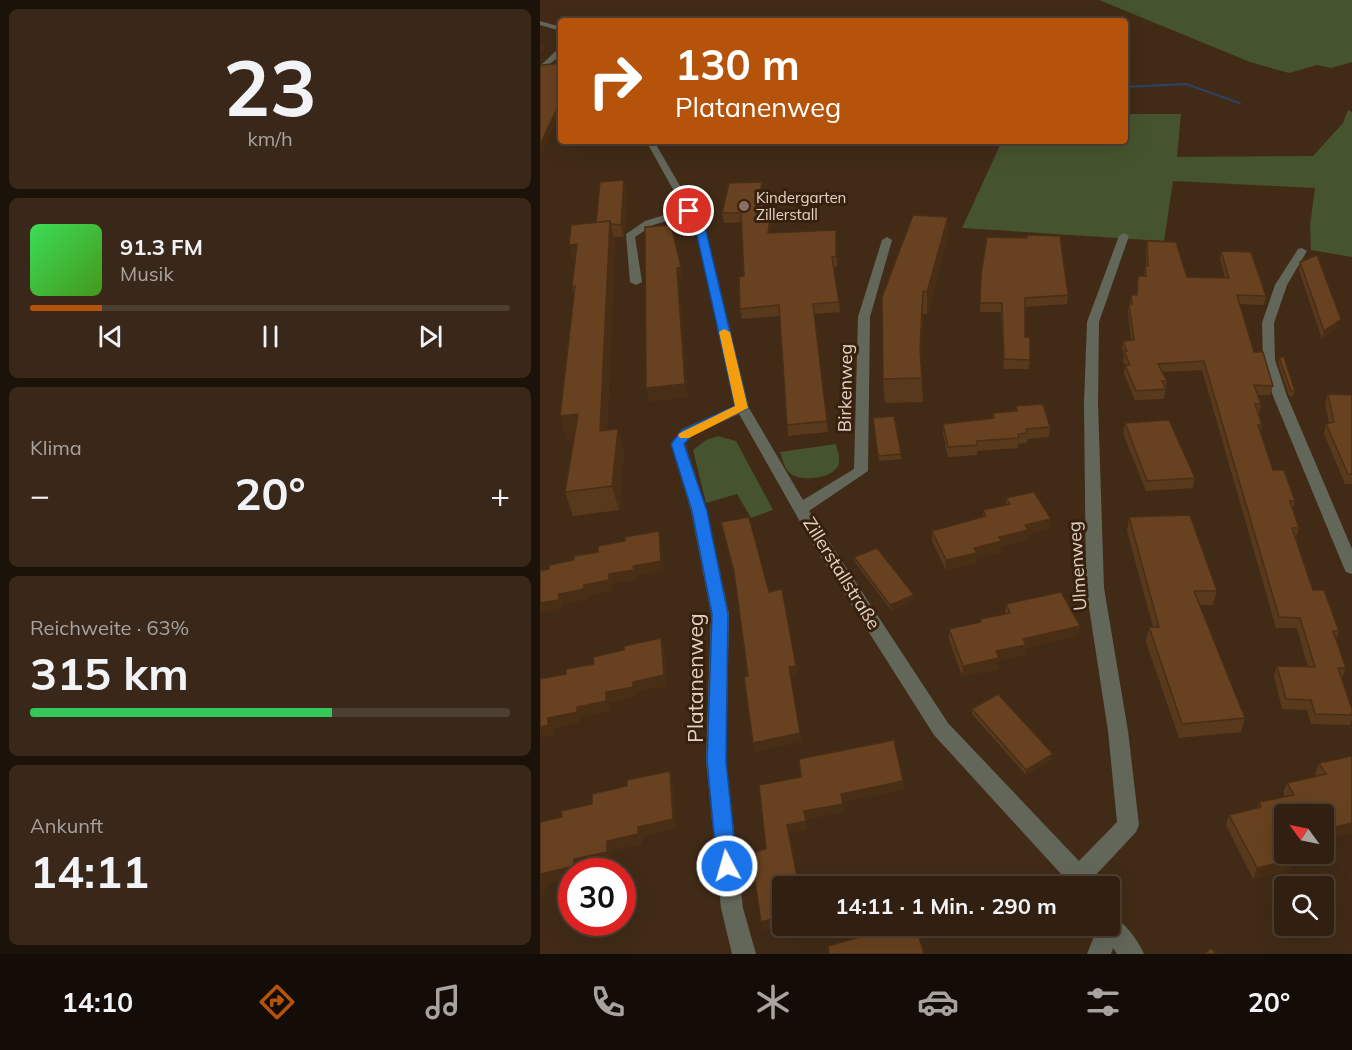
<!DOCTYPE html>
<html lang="de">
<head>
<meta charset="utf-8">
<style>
	body { margin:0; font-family:Mulish,sans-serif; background:#39281a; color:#f1f3f6; height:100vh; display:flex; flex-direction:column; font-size:22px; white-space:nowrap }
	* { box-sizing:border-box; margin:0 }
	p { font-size:20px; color:#a8a39f }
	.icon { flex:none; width:33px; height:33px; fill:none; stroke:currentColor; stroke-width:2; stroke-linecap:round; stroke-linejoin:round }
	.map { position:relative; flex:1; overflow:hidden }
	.side { display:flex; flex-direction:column; gap:9px; padding:9px; background:#1b1209; width:540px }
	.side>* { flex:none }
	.banner { position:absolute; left:18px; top:18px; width:570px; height:126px; border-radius:6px; box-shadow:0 6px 24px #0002,0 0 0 2px #4c3e31; background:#b45309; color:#fff; overflow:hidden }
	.needle { width:39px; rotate:303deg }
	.tools { position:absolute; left:734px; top:804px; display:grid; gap:12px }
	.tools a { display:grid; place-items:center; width:60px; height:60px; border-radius:6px; background:#312011; box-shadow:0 6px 24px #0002,0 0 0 2px #4c3e31; font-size:30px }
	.speed { position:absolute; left:18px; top:858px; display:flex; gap:12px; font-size:30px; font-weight:700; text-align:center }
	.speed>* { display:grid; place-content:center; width:78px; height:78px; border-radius:50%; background:#312011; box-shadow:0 6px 24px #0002,0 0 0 2px #4c3e31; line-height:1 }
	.speed .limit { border:9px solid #d22; background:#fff; color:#111 }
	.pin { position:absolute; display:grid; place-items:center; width:51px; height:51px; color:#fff; margin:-26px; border:3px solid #fff; border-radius:50%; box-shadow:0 2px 6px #0007 }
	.me { position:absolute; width:66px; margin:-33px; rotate:354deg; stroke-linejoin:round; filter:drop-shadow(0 0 4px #0008) }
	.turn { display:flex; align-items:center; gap:21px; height:126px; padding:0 18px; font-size:27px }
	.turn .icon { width:78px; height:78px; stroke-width:2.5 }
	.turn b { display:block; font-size:42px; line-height:51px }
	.big { font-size:45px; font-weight:700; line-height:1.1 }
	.side .widget { flex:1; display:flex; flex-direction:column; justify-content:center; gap:9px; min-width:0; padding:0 21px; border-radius:9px; background:#39281a }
	.side .dial { align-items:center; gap:0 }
	.dial b { font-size:78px; line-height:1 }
	.song { display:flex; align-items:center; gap:18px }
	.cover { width:72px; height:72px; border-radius:9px; background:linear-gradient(135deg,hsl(130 70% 55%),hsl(100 70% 35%)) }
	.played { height:6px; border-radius:3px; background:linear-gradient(90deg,#b45309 15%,#4c3e31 15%) }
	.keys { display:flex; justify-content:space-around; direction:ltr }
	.heat { display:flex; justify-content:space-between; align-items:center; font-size:33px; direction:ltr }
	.charge { height:9px; border-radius:4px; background:linear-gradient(90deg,#34c759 63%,#4c3e31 0) }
	.trip { position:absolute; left:232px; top:876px; width:348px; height:60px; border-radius:6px; background:#312011; box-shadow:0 6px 24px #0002,0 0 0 2px #4c3e31; font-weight:700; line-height:60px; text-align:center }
	.menu { display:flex; height:96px; justify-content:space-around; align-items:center; background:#140d07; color:#a8a39f }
	.menu .icon { width:42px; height:42px }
	.menu .on { color:#b45309 }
	.menu b { font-size:27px; color:#f1f3f6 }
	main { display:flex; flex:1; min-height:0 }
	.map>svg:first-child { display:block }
</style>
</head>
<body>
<main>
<section class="side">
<div class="widget dial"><b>23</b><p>km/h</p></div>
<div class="widget">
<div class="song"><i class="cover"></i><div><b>91.3 FM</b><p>Musik</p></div></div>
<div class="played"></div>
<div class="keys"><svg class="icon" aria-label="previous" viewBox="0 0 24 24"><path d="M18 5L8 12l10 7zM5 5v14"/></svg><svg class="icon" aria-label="pause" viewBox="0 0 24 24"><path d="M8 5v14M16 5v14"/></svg><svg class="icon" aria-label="next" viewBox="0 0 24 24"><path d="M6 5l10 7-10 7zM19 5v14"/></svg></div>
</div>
<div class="widget"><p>Klima</p>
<div class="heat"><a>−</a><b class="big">20°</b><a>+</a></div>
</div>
<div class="widget"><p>Reichweite · 63%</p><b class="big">315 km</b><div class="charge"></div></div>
<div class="widget"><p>Ankunft</p><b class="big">14:11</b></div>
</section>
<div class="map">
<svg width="812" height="954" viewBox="0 0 812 954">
	<rect width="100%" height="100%" fill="#412b17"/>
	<g fill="#45542e">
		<polygon points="559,0 812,0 812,62 791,68 777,65 749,73 710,62"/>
		<polygon points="808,110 812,112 812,257 771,250 770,226 775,188 633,181 624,241 422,228 462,141 585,141 585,114 641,114 637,157 773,156 803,123"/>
		<polygon points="178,436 196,441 233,510 211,518 197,494 166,503 153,450 166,440"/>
		<path d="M296 444C297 449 300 458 299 463 295 479 262 482 251 474 244 469 243 460 240 452Z"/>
	</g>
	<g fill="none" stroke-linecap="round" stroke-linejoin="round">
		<polygon fill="#2a4469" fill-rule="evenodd" points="646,83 702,103 699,104 646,85 585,88 585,86"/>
		<g fill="#63675a" fill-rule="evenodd">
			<polygon points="0,21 21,27 21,31 0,25"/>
			<polygon points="18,49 21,49 21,55 0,72 0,66"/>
			<polygon points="106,141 114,141 166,231 209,408 263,500 314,469 318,317 342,240 347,237 352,240 330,317 328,471 269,511 408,723 539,861 577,822 568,731 546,588 544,403 547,322 579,236 584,233 589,236 559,322 558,403 564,588 588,731 599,825 596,832 553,878 556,886 532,886 394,735 271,541 199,414 152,435 145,444 167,511 189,614 186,761 203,908 216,954 192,954 181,908 166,761 171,614 151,511 131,444 142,429 195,406 156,231 147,215 113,225 95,237 102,282 96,285 90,282 86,234 105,221 144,209"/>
			<polygon points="762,248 767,251 747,285 734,323 735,360 747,396 812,549 812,574 806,572 804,568 733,396 723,360 722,323 735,285 758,249"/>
			<path d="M570 915C584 921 598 940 604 954H577L573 948 571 954H547L558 926H570Z"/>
		</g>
	</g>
	<g fill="#59391c">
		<polygon points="84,180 87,191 84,237 74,237 75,241 67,430 84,452 79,510 33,516 25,492 34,438 27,439 20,416 34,294 32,287 56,223"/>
		<polygon points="223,191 222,198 233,198 234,207 230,233 296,240 297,267 293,267 299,302 300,312 274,314 288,432 248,436 240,316 202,319 200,309 204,276 202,222 184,223 182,213"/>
		<polygon points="408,238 387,314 383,314 381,363 383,402 345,403 343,379"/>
		<polygon points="607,241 647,277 685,278 680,259 681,251 726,296 724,305 699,304 714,352 733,386 730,395 717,395 721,404 719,414 722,425 720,433 733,470 755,501 753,508 759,528 756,538 773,590 799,631 796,639 806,668 802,678 812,709 812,719 810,725 771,724 767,710 742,709 734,676 737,666 768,667 757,628 736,628 662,370 622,372 627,381 624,399 595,400 584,374 585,366 583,361 584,355 582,350 583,341 591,340 588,312 589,304 590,304 591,295 597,295 598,276 604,276 605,266 606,266 606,249"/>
		<polygon points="760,262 798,326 782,339 759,270"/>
		<polygon points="441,275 528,295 527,304 485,307 485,337 490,360 489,369 464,369 461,312 440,312"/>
		<polygon points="739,357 755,391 753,396 749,396 738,362"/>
		<polygon points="788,394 812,395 812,484 805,484 784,434 786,424 789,423 785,404"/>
		<polygon points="476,406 510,427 509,437 487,439 487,443 478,444 478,448 437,451 437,455 408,457 403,434 403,424 452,418 453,413 476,411"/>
		<polygon points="333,418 361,454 361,459 339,461"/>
		<polygon points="585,423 655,478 653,488 606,491 583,433"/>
		<polygon points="466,498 510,529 488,534 487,541 461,546 461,552 437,557 437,563 406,570 392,541 392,531 443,517 443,510 466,505"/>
		<polygon points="589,517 677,591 673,605 660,605 705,718 701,732 639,738 606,642 609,627 613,627 587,531"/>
		<polygon points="314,557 374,595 374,600 351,610 315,562"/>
		<polygon points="466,604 540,626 538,636 486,648 486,655 458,661 458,669 422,676 409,640 409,629 440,623 440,619 465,614"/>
		<polygon points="432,709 512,759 486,775 432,714"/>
		<polygon points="812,756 812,833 783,840 744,854 767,854 753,857 754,859 750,869 713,879 686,825 689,815 717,809 719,802 745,797 743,793 747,783 776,776 775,774 779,763"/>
	</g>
	<g fill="#492e16">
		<polygon points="3,42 5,48 0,54 0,46"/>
		<polygon points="21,100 21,110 0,156 0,145"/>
		<polygon points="84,180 87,191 84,237 81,225"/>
		<polygon points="222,182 223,191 220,207 219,198"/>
		<polygon points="233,198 234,207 229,243 228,233"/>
		<polygon points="408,217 408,238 387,314 387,292"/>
		<polygon points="70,221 75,241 66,454 60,431"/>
		<polygon points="37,244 34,266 29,245"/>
		<polygon points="141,267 143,279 139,280 148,397 109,402 106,388 137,268"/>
		<polygon points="383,291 383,314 381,374 380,350"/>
		<polygon points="801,319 798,326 782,339 784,331"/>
		<polygon points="38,414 44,437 27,439 20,416"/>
		<polygon points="78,429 84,452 79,510 72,486"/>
		<polygon points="511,519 510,529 488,534 487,541 461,546 461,552 437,557 437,563 406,570 406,560 485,525"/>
		<polygon points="119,531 121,542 124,571 96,576 96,580 72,584 72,591 47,596 47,600 22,604 22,610 0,614 0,603 19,594 44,585 69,574 93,566"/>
		<polygon points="374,595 374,600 351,610 350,605"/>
		<polygon points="540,626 538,636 486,648 486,655 458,661 458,669 422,676 423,666 483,639"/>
		<polygon points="121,638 124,649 127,686 96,692 96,697 69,703 69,711 40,717 40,722 13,729 13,736 0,738 0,727 8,718 37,707 66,692 93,682"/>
		<polygon points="256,666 258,674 250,676 249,667"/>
		<polygon points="260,733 262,742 215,752 213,743"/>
		<polygon points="513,754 512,759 486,775 486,770"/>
		<polygon points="130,771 133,781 136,829 102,837 102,844 71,851 71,862 38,870 38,872 32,872 32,878 6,885 6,893 0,895 1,874 34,859 67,841 98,827"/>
		<polygon points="363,781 364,790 302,802 301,794"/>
		<polygon points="303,804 304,812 266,820 267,829 249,833 247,825 264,811"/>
		<polygon points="812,823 812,833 783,840 783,830"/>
		<polygon points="747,854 767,854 745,859"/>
		<polygon points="754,859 750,869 713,879 717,868"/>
		<polygon points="243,916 243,925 223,931 221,922"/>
	</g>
	<g fill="#684220" stroke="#492e16" stroke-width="1.5">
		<polygon points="21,63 21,100 0,145 0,67 3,65"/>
		<polygon points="84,180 81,225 71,224 70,221 56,223 60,182"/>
		<polygon points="222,182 219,198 233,198 228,233 296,230 296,256 292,257 299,302 273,304 287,421 247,425 239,305 200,309 199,277 204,276 201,213 182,213 189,183"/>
		<polygon points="373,215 408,217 387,292 383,291 380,350 382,378 343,379 342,297"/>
		<polygon points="70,221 60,431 78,429 72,486 25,492 38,414 20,416 35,286 32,287 37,244 29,245 31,225"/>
		<polygon points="131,225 141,267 137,268 145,384 106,388 105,227"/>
		<polygon points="487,235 520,236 528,295 485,298 485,337 490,337 490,360 464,359 462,303 440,303 441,275 447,237 487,238"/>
		<polygon points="607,241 636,242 647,277 689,278 681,251 711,252 726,296 697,295 714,352 723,352 733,386 714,385 721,404 715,404 722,425 718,425 733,470 744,470 755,501 750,501 759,528 752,528 773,590 784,590 799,631 793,631 806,668 798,668 812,709 812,715 775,714 771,700 746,699 737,666 775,667 760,618 739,617 664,361 618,364 627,381 622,381 626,389 596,391 585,365 590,365 584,351 587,351 583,341 594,340 589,304 592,304 591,295 597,295 598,276 606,276 605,266 608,266"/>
		<polygon points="777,255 801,319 784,331 760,262"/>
		<polygon points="739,357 744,357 755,391 751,391"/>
		<polygon points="788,394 812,395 812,474 808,474 786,424 794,422"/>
		<polygon points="503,404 510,427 486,429 487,433 478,434 479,438 437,441 437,445 408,447 403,424 454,418 453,413 477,411 476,406"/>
		<polygon points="354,416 361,454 338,456 333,418"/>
		<polygon points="629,420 655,478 607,481 585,423"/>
		<polygon points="494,492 511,519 485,525 488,530 459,537 462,541 434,548 437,553 406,560 392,531 446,516 443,510 470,504 466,498"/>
		<polygon points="650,515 677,591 654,591 705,718 642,724 609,627 619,627 589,517"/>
		<polygon points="209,517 229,592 242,589 256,666 249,667 260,733 213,743 204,677 208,676 194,572 181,522"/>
		<polygon points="119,531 121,561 93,566 94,570 69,574 69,580 44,585 44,589 19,594 19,600 0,603 0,571 9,569 9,565 34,560 34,556 58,552 58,546 85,541 85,537"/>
		<polygon points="337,548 374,595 350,605 314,557"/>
		<polygon points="521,592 540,626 483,639 486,645 456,651 459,658 423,666 409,629 441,622 440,619 470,613 466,604"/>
		<polygon points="121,638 124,675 93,682 93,687 66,692 66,701 37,707 37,712 8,718 8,725 0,727 0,679 26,674 26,669 54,664 53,657 84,650 84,646"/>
		<polygon points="458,694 513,754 486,770 432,709"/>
		<polygon points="354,740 363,781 301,794 303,804 264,811 266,821 247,825 259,886 243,886 243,916 221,922 211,853 226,849 219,785 261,777 259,759"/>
		<polygon points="812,756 812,823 783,830 783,814 744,814 744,854 752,854 754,859 717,868 689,815 721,807 719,802 754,795 747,783 786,774 779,763"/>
		<polygon points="130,771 133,819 98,827 98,834 67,841 67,852 34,859 34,866 1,874 1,883 0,883 0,822 22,817 21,811 52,804 52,794 87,786 87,780"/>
		<polygon points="332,926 376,926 384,954 289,954 288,946 334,933"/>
		<polygon points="671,948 677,954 664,954"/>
	</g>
	<polygon fill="#1a73e8" stroke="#114b97" stroke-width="1.5" points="146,209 152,209 166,231 208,408 152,435 144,444 167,511 188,614 186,761 197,866 194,873 187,875 180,873 177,866 167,761 172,614 152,511 131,444 142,430 195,406 156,231 144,211"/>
	<polygon fill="#f59e0b" points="184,329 190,332 208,408 149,438 140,438 138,435 140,433 195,406 179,332"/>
	<circle fill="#8d6e63" stroke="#37210d" stroke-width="2" cx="204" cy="206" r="6"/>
	<g text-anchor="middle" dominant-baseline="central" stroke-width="6" stroke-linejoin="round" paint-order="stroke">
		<g font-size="15" fill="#e2d3c7" stroke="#37210d" text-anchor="start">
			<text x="216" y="197">Kindergarten<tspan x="216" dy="17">Zillerstall</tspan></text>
		</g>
		<g font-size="18" fill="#e2d3c7" stroke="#37210d">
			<text transform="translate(305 388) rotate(-89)">Birkenweg</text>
			<text transform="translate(537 566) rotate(-94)">Ulmenweg</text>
			<text transform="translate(302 573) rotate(58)">Zillerstallstraße</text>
		</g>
		<g font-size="21" fill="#e2d3c7" stroke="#37210d">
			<text transform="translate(155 678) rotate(-90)">Platanenweg</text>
		</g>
	</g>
</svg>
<div class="tools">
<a><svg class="needle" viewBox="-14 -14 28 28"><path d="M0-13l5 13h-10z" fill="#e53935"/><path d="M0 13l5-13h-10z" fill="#a8a39f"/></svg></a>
<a><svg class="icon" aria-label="search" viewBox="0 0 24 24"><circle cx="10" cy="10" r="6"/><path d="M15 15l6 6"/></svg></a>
</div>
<div class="speed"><div class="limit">30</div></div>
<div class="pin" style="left:149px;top:211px;background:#d93025"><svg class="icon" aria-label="arrive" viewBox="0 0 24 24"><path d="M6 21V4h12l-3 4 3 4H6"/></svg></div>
<svg class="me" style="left:187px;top:866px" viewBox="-20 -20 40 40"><circle r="17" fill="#1a73e8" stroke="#fff" stroke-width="3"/><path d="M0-11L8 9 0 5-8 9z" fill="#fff"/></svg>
<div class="trip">14:11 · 1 Min. · 290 m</div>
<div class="banner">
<div class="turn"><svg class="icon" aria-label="right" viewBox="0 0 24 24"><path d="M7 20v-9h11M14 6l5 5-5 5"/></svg><div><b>130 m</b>Platanenweg</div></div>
</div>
</div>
</main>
<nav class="menu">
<b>14:10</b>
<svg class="icon on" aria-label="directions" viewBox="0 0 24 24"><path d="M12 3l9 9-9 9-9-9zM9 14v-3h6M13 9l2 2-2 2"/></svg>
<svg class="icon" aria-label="music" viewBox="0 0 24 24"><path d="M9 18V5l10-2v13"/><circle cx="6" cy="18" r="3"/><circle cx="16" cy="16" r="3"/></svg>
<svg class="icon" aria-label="phone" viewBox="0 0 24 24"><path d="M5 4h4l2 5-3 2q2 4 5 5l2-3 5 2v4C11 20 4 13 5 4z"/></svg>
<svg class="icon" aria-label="climate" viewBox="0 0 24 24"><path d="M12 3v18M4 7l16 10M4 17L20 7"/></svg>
<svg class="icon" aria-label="car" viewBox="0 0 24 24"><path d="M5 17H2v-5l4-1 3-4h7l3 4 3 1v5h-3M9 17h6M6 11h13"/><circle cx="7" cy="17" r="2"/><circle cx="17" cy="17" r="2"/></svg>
<svg class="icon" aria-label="filters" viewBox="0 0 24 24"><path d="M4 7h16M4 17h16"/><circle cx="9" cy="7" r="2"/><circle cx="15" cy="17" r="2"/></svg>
<b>20°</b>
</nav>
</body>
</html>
